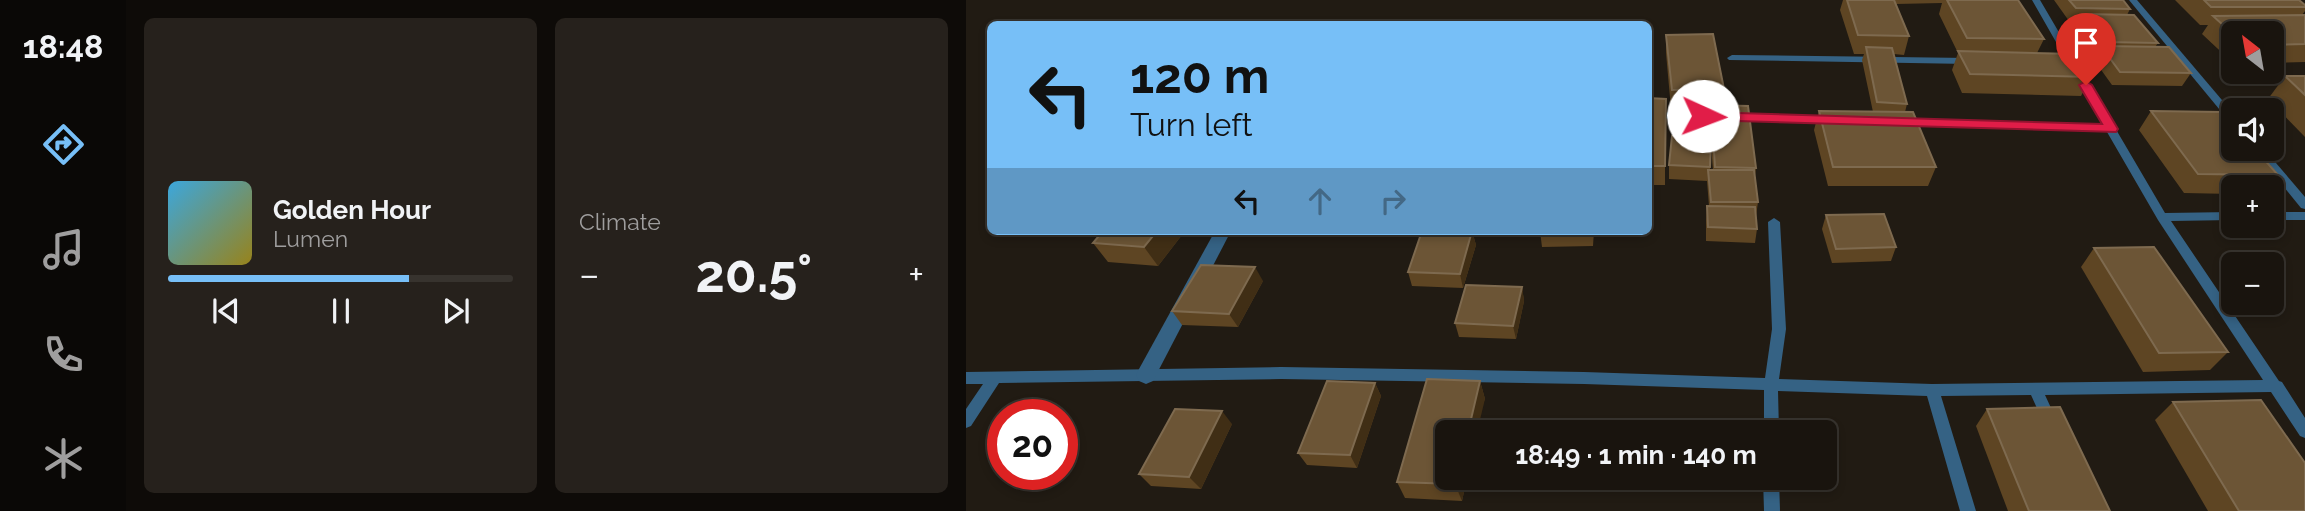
<!DOCTYPE html>
<html lang="en">
<head>
<meta charset="utf-8">
<style>
	body { margin:0; font-family:Raleway,sans-serif; background:#26211c; color:#f1f3f6; height:100vh; display:flex; flex-direction:column; font-size:26px; white-space:nowrap }
	* { box-sizing:border-box; margin:0 }
	p { font-size:23px; color:#9f9e9e }
	.icon { flex:none; width:38px; height:38px; fill:none; stroke:currentColor; stroke-width:2; stroke-linecap:round; stroke-linejoin:round }
	.map { position:relative; flex:1; overflow:hidden }
	.details { display:flex; flex-direction:column; gap:18px; padding:18px; background:#0e0b08; width:840px }
	.details>* { flex:none }
	.guide { position:absolute; left:21px; top:21px; width:665px; height:214px; border-radius:10px; box-shadow:0 4px 10px #0003,0 0 0 2px #37332e; background:#77bff7; color:#111; overflow:hidden }
	.needle { width:46px; rotate:329deg }
	.controls { position:absolute; left:1255px; top:21px; display:grid; gap:14px }
	.controls a { display:grid; place-items:center; width:63px; height:63px; border-radius:10px; background:#19140e; box-shadow:0 4px 10px #0003,0 0 0 2px #37332e; font-size:35px }
	.speed { position:absolute; left:21px; top:399px; display:flex; gap:14px; font-size:35px; font-weight:700; text-align:center }
	.speed>* { display:grid; place-content:center; width:91px; height:91px; border-radius:50%; background:#19140e; box-shadow:0 4px 10px #0003,0 0 0 2px #37332e; line-height:1 }
	.speed .limit { border:10px solid #d22; background:#fff; color:#111 }
	.pin { position:absolute; display:grid; place-items:center; width:60px; height:60px; color:#fff; margin:-72px -30px; border-radius:50% 50% 50% 0; rotate:-45deg; box-shadow:0 0 7px #0007 }
	.pin .icon { rotate:45deg }
	.me { position:absolute; width:77px; margin:-38px; rotate:92deg; stroke-linejoin:round; filter:drop-shadow(0 0 5px #0008) }
	.turn { display:flex; align-items:center; gap:24px; height:147px; padding:0 28px; font-size:32px }
	.turn .icon { width:91px; height:91px; stroke-width:2.5 }
	.turn b { display:block; font-size:49px; line-height:60px }
	.lanes { display:flex; align-items:center; height:66px; padding:0 28px; background:#0003; justify-content:center; gap:35px; direction:ltr }
	.lanes .off { opacity:.35 }
	.big { font-size:52px; font-weight:700; line-height:1.1 }
	.details .tile { flex:1; display:flex; flex-direction:column; justify-content:center; gap:10px; min-width:0; padding:0 24px; border-radius:10px; background:#26211c }
	.song { display:flex; align-items:center; gap:21px }
	.cover { width:84px; height:84px; border-radius:10px; background:linear-gradient(135deg,hsl(200 70% 55%),hsl(50 70% 35%)) }
	.played { height:7px; border-radius:4px; background:linear-gradient(90deg,#77bff7 70%,#37332e 70%) }
	.keys { display:flex; justify-content:space-around; direction:ltr }
	.heat { display:flex; justify-content:space-between; align-items:center; font-size:38px; direction:ltr }
	.details .tiles { flex:1; display:grid; gap:18px; grid-template-columns:repeat(2,1fr) }
	.trip { position:absolute; left:469px; top:420px; width:402px; height:70px; border-radius:10px; background:#19140e; box-shadow:0 4px 10px #0003,0 0 0 2px #37332e; font-weight:700; line-height:70px; text-align:center }
	main { display:flex; flex:1; min-height:0 }
	.tab-bar { display:flex; flex-direction:column; width:126px; justify-content:space-around; align-items:center; background:#0a0806; color:#9f9e9e }
	.tab-bar .icon { width:49px; height:49px }
	.tab-bar .current { color:#77bff7 }
	.tab-bar b { font-size:32px; color:#f1f3f6 }
	.map>svg:first-child { display:block }
</style>
</head>
<body>
<main>
<nav class="tab-bar">
<b>18:48</b>
<svg class="icon current" aria-label="directions" viewBox="0 0 24 24"><path d="M12 3l9 9-9 9-9-9zM9 14v-3h6M13 9l2 2-2 2"/></svg>
<svg class="icon" aria-label="music" viewBox="0 0 24 24"><path d="M9 18V5l10-2v13"/><circle cx="6" cy="18" r="3"/><circle cx="16" cy="16" r="3"/></svg>
<svg class="icon" aria-label="phone" viewBox="0 0 24 24"><path d="M5 4h4l2 5-3 2q2 4 5 5l2-3 5 2v4C11 20 4 13 5 4z"/></svg>
<svg class="icon" aria-label="climate" viewBox="0 0 24 24"><path d="M12 3v18M4 7l16 10M4 17L20 7"/></svg>
</nav>
<section class="details">
<div class="tiles">
<div class="tile">
<div class="song"><i class="cover"></i><div><b>Golden Hour</b><p>Lumen</p></div></div>
<div class="played"></div>
<div class="keys"><svg class="icon" aria-label="previous" viewBox="0 0 24 24"><path d="M18 5L8 12l10 7zM5 5v14"/></svg><svg class="icon" aria-label="pause" viewBox="0 0 24 24"><path d="M8 5v14M16 5v14"/></svg><svg class="icon" aria-label="next" viewBox="0 0 24 24"><path d="M6 5l10 7-10 7zM19 5v14"/></svg></div>
</div>
<div class="tile"><p>Climate</p>
<div class="heat"><a>−</a><b class="big">20.5°</b><a>+</a></div>
</div>
</div>
</section>
<div class="map">
<svg width="1339" height="511" viewBox="0 0 1339 511">
	<rect width="100%" height="100%" fill="#211b13"/>
	<g fill="none" stroke-linecap="round" stroke-linejoin="round">
		<g fill="#356284" fill-rule="evenodd">
			<polygon points="1066,0 1074,0 1199,213 1267,212 1267,220 1205,221 1313,381 1316,382 1339,418 1339,438 1334,436 1305,392 1079,395 1092,423 1090,428 1085,430 1080,428 1065,395 975,396 1010,511 994,511 961,396 812,391 813,432 798,432 798,390 618,384 315,379 33,383 5,426 0,428 0,409 17,384 0,384 0,372 315,367 618,372 799,378 806,329 802,222 808,218 814,222 820,329 813,379 966,384 1297,380 1192,220 1141,132 936,125 931,122 936,119 1138,126"/>
			<polygon points="1163,0 1171,0 1267,113 1267,122 1263,121"/>
			<polygon points="766,55 1003,58 1008,61 1003,64 763,60 761,58"/>
			<polygon points="682,112 865,117 870,120 865,123 682,118"/>
			<polygon points="1287,149 1298,149 1339,197 1339,209 1335,208"/>
			<rect x="1306" y="212" width="33" height="8"/>
			<polygon points="797,478 813,478 814,511 798,511"/>
		</g>
		<polygon fill="#356284" fill-rule="evenodd" points="249,231 265,231 187,381 180,384 173,381 170,375 173,369"/>
	</g>
	<g fill="#5e4523" fill-rule="evenodd">
		<polygon points="877,0 1052,0 1078,39 1071,53 1125,77 1115,96 996,93 986,70 992,53 973,14 976,3 930,4 943,36 938,55 928,54 941,104 939,112 970,167 962,186 862,186 848,130 853,111 907,112 896,60 898,54 888,54 874,10"/>
		<polygon points="1088,0 1157,0 1164,9 1161,15 1192,43 1189,47 1225,73 1216,86 1146,85 1128,60 1131,55 1111,27 1114,21 1103,21"/>
		<polygon points="1209,0 1333,0 1339,5 1339,11 1336,15 1339,15 1339,62 1306,63 1306,33 1267,33 1267,63 1236,34 1242,25 1234,25"/>
		<path d="M700 35 758 89 756 105 790 168 789 176 792 202 790 216 791 229 789 243 740 241V220L741 206H743L741 181 703 179V165L745 138 744 119 745 108 705 109 700 53ZM745 146 747 170H744Z"/>
		<polygon points="1319,76 1339,76 1339,137 1302,99"/>
		<polygon points="682,98 699,166 699,185 682,185"/>
		<polygon points="1185,111 1312,175 1301,187 1267,187 1267,194 1218,193 1173,130"/>
		<polygon points="860,215 930,247 925,261 866,263 856,229"/>
		<polygon points="137,231 219,231 192,266 142,262 127,243"/>
		<polygon points="506,231 510,245 497,288 446,286 442,272"/>
		<polygon points="574,231 628,231 627,246 576,247"/>
		<polygon points="1128,248 1262,352 1244,370 1177,372 1115,267"/>
		<polygon points="297,281 272,327 216,325 206,311"/>
		<polygon points="556,287 558,301 550,339 493,337 489,323"/>
		<polygon points="514,381 519,399 481,478 501,478 496,501 439,498 431,482"/>
		<polygon points="409,383 415,396 391,468 341,465 332,453"/>
		<polygon points="1207,402 1339,511 1242,511 1189,420"/>
		<polygon points="1021,409 1144,511 1042,511 1010,426"/>
		<polygon points="266,424 235,489 185,486 173,474"/>
	</g>
	<g fill="#402e15">
		<polygon points="191,231 219,231 192,266 178,247"/>
		<polygon points="506,231 510,245 497,288 494,274"/>
		<polygon points="289,267 297,281 272,327 263,314"/>
		<polygon points="556,287 558,301 550,339 547,326"/>
		<polygon points="514,381 519,399 511,432 502,432"/>
		<polygon points="409,383 415,396 391,468 384,455"/>
		<polygon points="256,411 266,424 235,489 223,477"/>
		<polygon points="491,478 501,478 496,501 489,484"/>
	</g>
	<g fill="#6c5536" stroke="#7e6a4f" stroke-width="2">
		<polygon points="881,0 928,0 943,36 892,35"/>
		<polygon points="981,0 1052,0 1078,39 1001,38"/>
		<polygon points="1103,0 1157,0 1164,9 1110,8"/>
		<polygon points="1238,0 1333,0 1339,5 1339,7 1245,7"/>
		<polygon points="1117,14 1168,15 1192,43 1138,42"/>
		<polygon points="1339,15 1339,44 1306,45 1306,33 1267,34 1247,16"/>
		<polygon points="747,34 758,89 706,90 700,35"/>
		<polygon points="1135,46 1203,47 1225,73 1154,72"/>
		<polygon points="900,47 926,48 941,104 911,102"/>
		<polygon points="992,51 1110,54 1125,77 1004,74"/>
		<polygon points="1319,76 1339,76 1339,95"/>
		<polygon points="682,98 700,99 699,166 682,166"/>
		<polygon points="745,105 782,106 790,168 749,167"/>
		<polygon points="853,111 947,112 970,167 867,167"/>
		<polygon points="1185,111 1257,112 1267,123 1267,149 1289,149 1312,175 1232,174"/>
		<polygon points="706,136 745,138 744,167 703,165"/>
		<polygon points="742,170 788,170 792,202 745,202"/>
		<polygon points="741,206 789,207 791,229 742,227"/>
		<polygon points="918,214 930,247 870,249 860,215"/>
		<polygon points="137,231 191,231 178,247 127,243"/>
		<polygon points="456,231 506,231 494,274 442,272"/>
		<polygon points="574,231 626,231 574,233"/>
		<polygon points="1188,247 1262,352 1193,353 1128,248"/>
		<polygon points="235,265 289,267 263,314 206,311"/>
		<polygon points="500,285 556,287 547,326 489,323"/>
		<polygon points="461,379 514,381 502,432 481,432 481,478 491,478 489,484 431,482"/>
		<polygon points="361,381 409,383 384,455 332,453"/>
		<polygon points="1295,400 1339,463 1339,511 1273,511 1207,402"/>
		<polygon points="1094,407 1144,511 1063,511 1021,409"/>
		<polygon points="209,409 256,411 223,477 173,474"/>
	</g>
	<polygon fill="#e11d48" stroke="#92132f" stroke-width="2" points="1120,81 1126,85 1152,129 1150,132 737,120 730,116 737,112 1136,124 1113,85"/>
</svg>
<div class="controls">
<a><svg class="needle" viewBox="-14 -14 28 28"><path d="M0-13l5 13h-10z" fill="#e53935"/><path d="M0 13l5-13h-10z" fill="#9f9e9e"/></svg></a>
<a><svg class="icon" aria-label="sound" viewBox="0 0 24 24"><path d="M4 9h4l5-4v14l-5-4H4zM17 9q2 3 0 6"/></svg></a>
<a>+</a>
<a>−</a>
</div>
<div class="speed"><div class="limit">20</div></div>
<div class="pin" style="left:1120px;top:85px;background:#d93025"><svg class="icon" aria-label="arrive" viewBox="0 0 24 24"><path d="M6 21V4h12l-3 4 3 4H6"/></svg></div>
<svg class="me" style="left:737px;top:116px" viewBox="-20 -20 40 40"><circle r="19" fill="#fff"/><path d="M0-13L10 11 0 6-10 11z" fill="#e11d48"/></svg>
<div class="trip">18:49 · 1 min · 140 m</div>
<div class="guide">
<div class="turn"><svg class="icon" aria-label="left" viewBox="0 0 24 24"><path d="M17 20v-9H6M10 6l-5 5 5 5"/></svg><div><b>120 m</b>Turn left</div></div>
<div class="lanes"><svg class="icon" aria-label="left" viewBox="0 0 24 24"><path d="M17 20v-9H6M10 6l-5 5 5 5"/></svg><svg class="icon off" aria-label="ahead" viewBox="0 0 24 24"><path d="M12 20V5M6 11l6-6 6 6"/></svg><svg class="icon off" aria-label="right" viewBox="0 0 24 24"><path d="M7 20v-9h11M14 6l5 5-5 5"/></svg></div>
</div>
</div>
</main>
</body>
</html>
